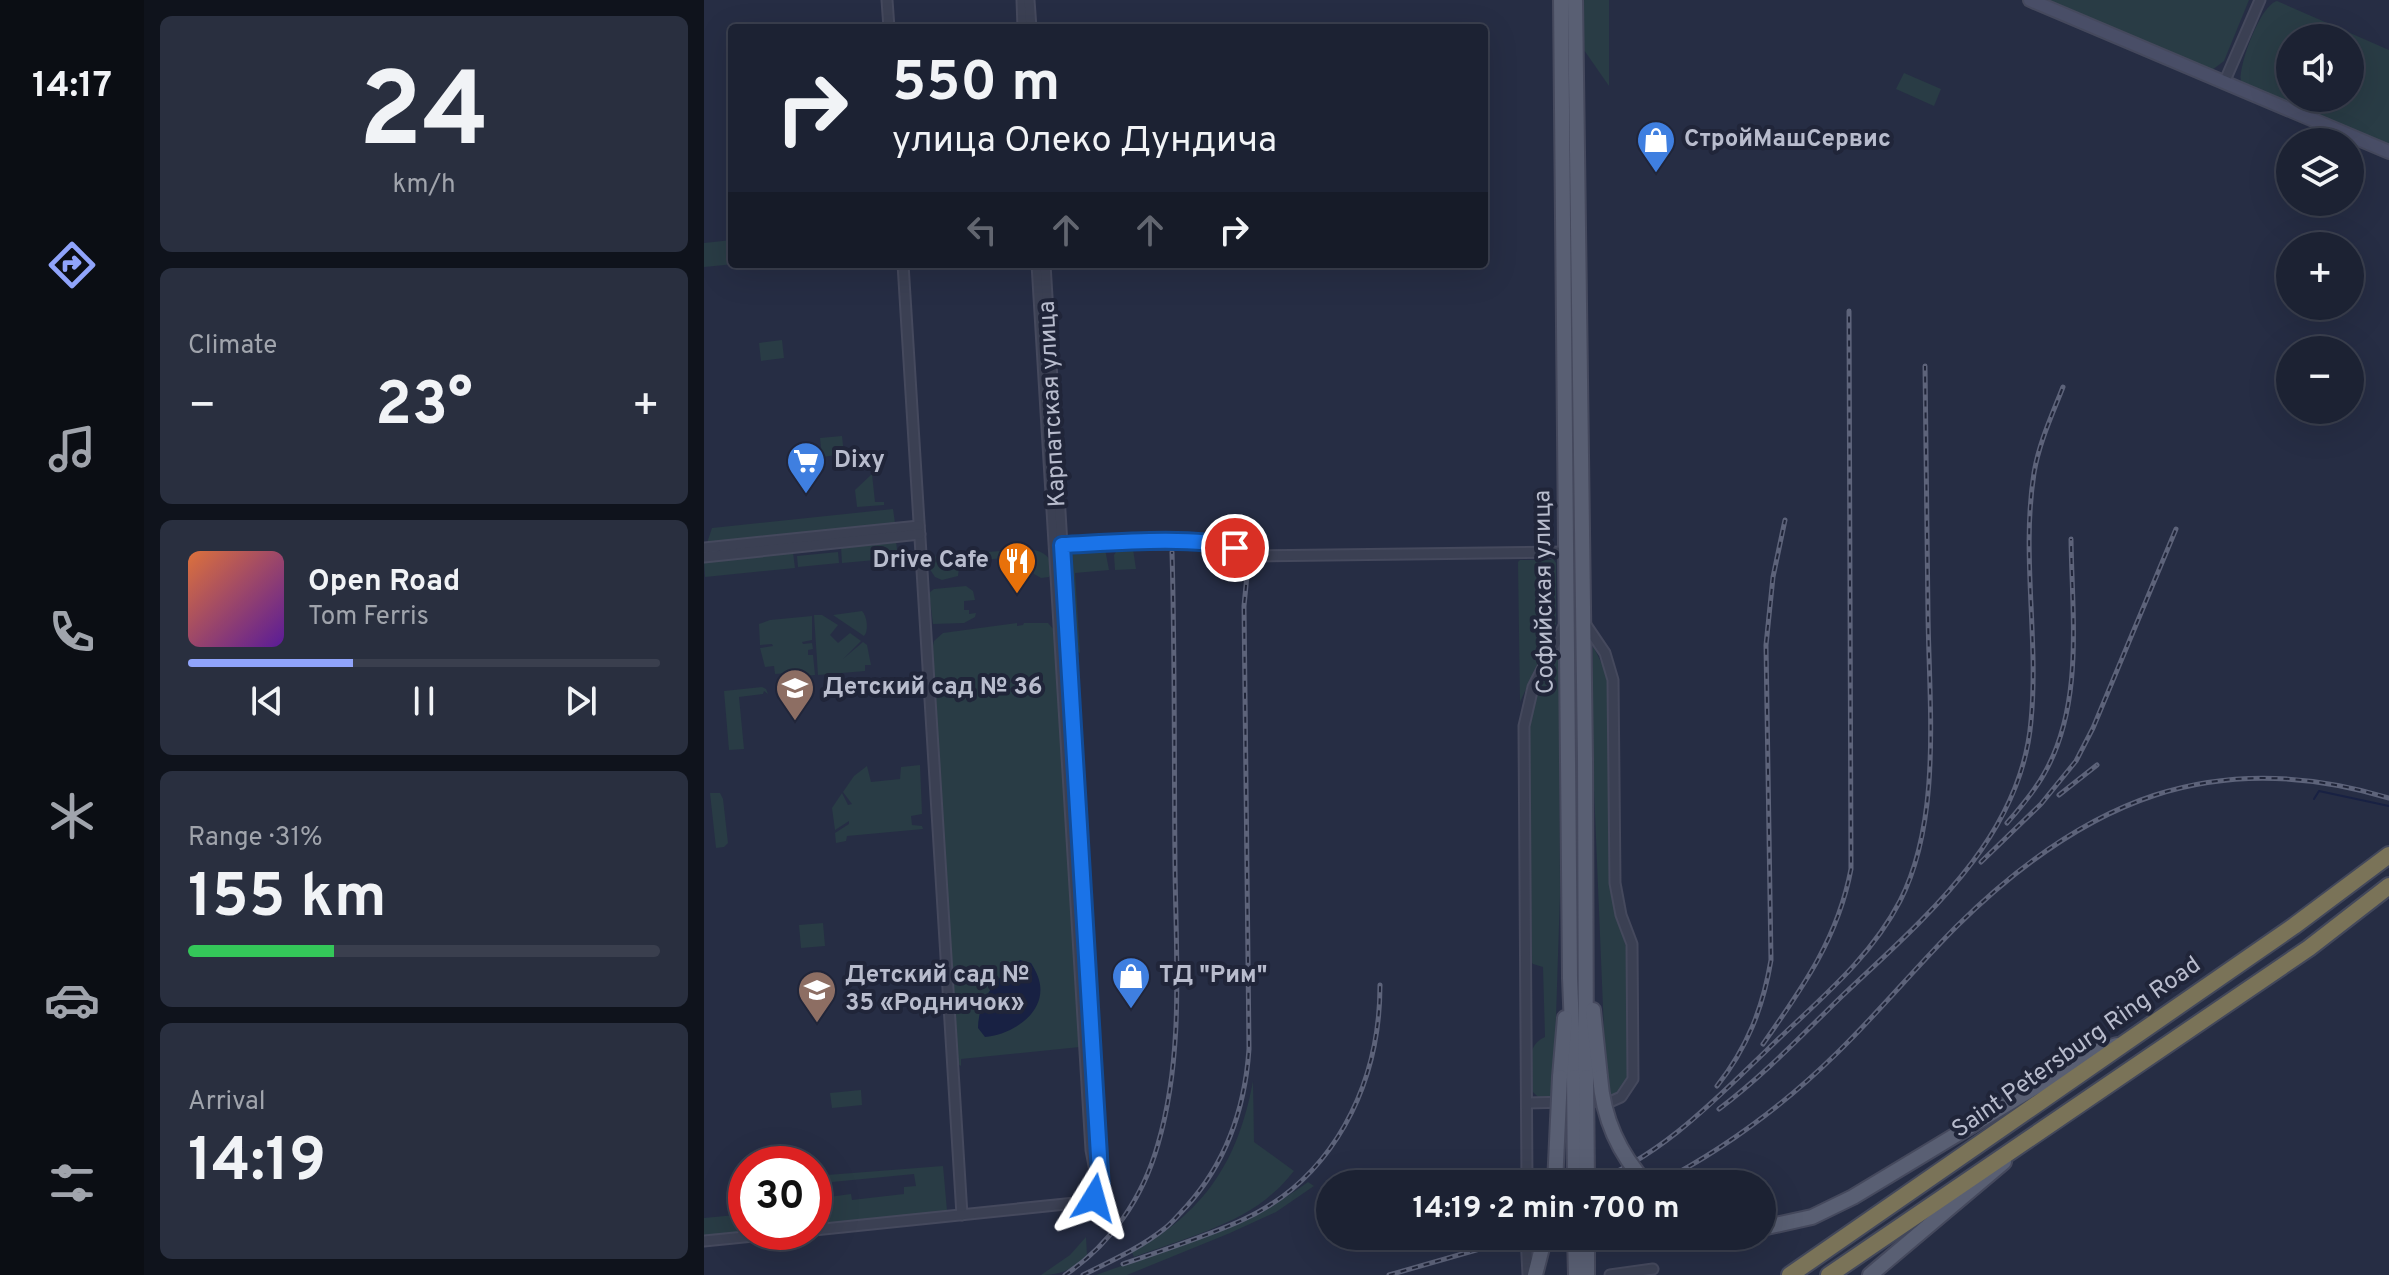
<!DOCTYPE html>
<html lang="en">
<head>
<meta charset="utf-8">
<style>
	body { margin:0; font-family:Overpass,sans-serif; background:#292f3f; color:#f1f3f6; height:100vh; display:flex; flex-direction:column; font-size:30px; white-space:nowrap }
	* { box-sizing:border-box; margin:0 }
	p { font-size:26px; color:#a0a4ac }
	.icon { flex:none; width:44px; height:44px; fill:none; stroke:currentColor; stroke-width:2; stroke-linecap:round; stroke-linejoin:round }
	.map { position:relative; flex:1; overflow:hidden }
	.details { display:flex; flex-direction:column; gap:16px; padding:16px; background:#0f131c; width:560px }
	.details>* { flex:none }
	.guide { position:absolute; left:24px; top:24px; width:760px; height:244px; border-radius:8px; box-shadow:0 8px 32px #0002,0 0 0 2px #3a3f4e; background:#1c2233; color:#f1f3f6; overflow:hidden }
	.buttons { position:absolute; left:1572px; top:24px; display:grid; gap:16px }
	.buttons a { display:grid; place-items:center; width:88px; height:88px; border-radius:50%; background:#1c2233; box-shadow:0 8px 32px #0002,0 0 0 2px #3a3f4e; font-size:40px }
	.speed { position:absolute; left:24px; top:1146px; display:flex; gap:16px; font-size:40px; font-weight:700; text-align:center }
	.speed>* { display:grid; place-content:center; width:104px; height:104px; border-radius:50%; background:#1c2233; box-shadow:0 8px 32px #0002,0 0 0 2px #3a3f4e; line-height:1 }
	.speed .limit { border:12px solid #d22; background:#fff; color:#111 }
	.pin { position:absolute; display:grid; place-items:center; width:68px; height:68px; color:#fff; margin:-34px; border:4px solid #fff; border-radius:50%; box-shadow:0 2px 8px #0007 }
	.me { position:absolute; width:88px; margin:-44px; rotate:8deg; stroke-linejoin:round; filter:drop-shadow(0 0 6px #0008) }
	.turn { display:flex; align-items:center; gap:28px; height:168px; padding:0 32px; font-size:36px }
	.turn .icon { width:104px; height:104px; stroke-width:2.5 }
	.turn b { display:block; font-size:56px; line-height:68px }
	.lanes { display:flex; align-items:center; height:76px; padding:0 32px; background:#0003; justify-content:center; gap:40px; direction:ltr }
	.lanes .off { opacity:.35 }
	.big { font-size:60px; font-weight:700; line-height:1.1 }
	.details .tile { flex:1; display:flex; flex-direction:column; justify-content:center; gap:12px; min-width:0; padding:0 28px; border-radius:12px; background:#292f3f }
	.details .dial { align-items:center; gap:0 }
	.dial b { font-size:104px; line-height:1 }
	.song { display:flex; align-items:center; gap:24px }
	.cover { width:96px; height:96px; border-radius:12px; background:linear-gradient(135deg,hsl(20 70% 55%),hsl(270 70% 35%)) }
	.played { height:8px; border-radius:4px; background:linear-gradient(90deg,#90a4fb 35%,#3a3f4e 35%) }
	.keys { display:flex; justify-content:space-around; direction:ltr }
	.heat { display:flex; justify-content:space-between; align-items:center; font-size:44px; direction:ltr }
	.charge { height:12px; border-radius:6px; background:linear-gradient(90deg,#34c759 31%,#3a3f4e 0) }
	.trip { position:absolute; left:612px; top:1170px; width:460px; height:80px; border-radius:40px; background:#1c2233; box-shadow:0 8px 32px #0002,0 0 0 2px #3a3f4e; font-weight:700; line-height:80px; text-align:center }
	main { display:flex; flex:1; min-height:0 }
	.dock { display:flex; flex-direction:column; width:144px; justify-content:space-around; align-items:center; background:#0b0e14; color:#a0a4ac }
	.dock .icon { width:56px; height:56px }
	.dock .active { color:#90a4fb }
	.dock b { font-size:36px; color:#f1f3f6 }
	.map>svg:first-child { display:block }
</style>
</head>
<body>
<main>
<nav class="dock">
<b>14:17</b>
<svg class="icon active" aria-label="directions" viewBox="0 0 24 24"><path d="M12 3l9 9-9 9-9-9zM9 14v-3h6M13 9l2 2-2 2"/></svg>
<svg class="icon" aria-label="music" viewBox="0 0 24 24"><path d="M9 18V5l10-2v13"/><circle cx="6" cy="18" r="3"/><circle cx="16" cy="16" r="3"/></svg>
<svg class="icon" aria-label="phone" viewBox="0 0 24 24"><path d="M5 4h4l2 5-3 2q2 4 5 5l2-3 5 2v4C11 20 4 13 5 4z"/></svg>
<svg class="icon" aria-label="climate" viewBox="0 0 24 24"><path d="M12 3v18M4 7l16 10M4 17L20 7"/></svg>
<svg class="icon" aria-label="car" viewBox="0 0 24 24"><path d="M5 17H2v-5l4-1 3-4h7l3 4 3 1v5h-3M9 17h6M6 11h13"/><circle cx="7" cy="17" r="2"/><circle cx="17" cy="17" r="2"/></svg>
<svg class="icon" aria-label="filters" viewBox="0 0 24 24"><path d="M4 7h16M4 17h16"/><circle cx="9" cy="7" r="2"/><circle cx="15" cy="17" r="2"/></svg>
</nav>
<section class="details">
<div class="tile dial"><b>24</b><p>km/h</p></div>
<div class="tile"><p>Climate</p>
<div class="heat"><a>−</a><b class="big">23°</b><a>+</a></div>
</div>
<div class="tile">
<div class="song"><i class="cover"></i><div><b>Open Road</b><p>Tom Ferris</p></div></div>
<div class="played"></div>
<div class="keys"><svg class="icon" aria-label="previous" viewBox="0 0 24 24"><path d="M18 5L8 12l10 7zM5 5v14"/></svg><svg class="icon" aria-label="pause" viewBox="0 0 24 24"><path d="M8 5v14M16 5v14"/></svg><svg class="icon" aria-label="next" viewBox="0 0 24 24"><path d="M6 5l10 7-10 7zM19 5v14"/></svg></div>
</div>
<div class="tile"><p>Range · 31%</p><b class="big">155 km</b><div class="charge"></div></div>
<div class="tile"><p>Arrival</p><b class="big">14:19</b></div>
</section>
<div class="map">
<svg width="1685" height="1275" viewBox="0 0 1685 1275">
	<rect width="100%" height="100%" fill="#262d44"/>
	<g fill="#293c45" fill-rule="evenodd">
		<polygon points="878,0 905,0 905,86 880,50"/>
		<polygon points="1345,0 1545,0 1520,61 1508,70"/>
		<path d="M1573 1 1685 50V146L1537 82C1534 67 1556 5 1573 1ZM1586 38H1646V98H1586Z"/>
		<polygon points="1200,73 1237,89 1230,106 1192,89"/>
		<polygon points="28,240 28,264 31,264 0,267 0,243"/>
		<polygon points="78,340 80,358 57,361 55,343"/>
		<polygon points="138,436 140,454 118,457 116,438"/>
		<polygon points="168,474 171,502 180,502 180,505 153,507 151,490"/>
		<polygon points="189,509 191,523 3,543 8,528"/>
		<polygon points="192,541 194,558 138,563 137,547"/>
		<path d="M321 549C338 550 348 555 348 571L345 577 337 578 330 574 324 551H318V556L280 560V566L269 567 268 559 261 560V568H255L254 576 238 580 231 577 223 565V557Z"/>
		<polygon points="401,549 405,570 371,573 376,653 367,648 362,560 369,550"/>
		<polygon points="414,549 429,549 432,569 411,570 410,555"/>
		<polygon points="89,552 91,568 1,577 0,561"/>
		<polygon points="134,552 135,563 94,567 93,556"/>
		<polygon points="848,557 852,563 852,624 816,702 814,562 816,560 847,560"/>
		<polygon points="262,586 269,591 271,600 260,601 260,610 265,610 265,614 272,613 271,617 260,623 229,624 225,593 230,589"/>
		<path d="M158 611C163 616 165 631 160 636L129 615Z"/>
		<polygon points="110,615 118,615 134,625 126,635 134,643 146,633 157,641 139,659 159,642 163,645 167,665 161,665 161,671 114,675"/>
		<polygon points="108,616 108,640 98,642 99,644 108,643 109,649 104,650 104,655 109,655 111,675 85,677 84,673 71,674 70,666 61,667 56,648 69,646 68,644 56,645 55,624 66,620"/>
		<polygon points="313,623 313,626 319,625 320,623 344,623 352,632 376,1047 257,1059 257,1066 254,1064 228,650 230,641 239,633"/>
		<path d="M889 646 903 674 907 884 910 907 924 953V1077L916 1091 905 1097 835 1098 827 1090C827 1070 820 1046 841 1037L839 967 829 964 825 959 824 722 831 694 853 653 855 655 856 894 850 1079 902 1080 888 741Z"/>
		<polygon points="58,687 62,689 64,694 60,691 59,694 35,697 40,749 25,750 20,691"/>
		<polygon points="216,765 218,814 207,816 208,825 218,826 219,829 143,836 142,841 132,843 131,833 145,824 145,821 131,830 128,808 138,793 144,805 148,804 139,792 150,776 163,766 167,782 196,779 197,767"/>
		<polygon points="6,793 16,793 19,799 24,843 20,847 12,848"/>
		<polygon points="119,923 121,946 97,948 95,925"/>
		<path d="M549 1081 550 1142 590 1171C583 1179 576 1188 568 1194 534 1225 473 1241 430 1257L428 1252C500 1213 534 1162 549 1081Z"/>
		<polygon points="157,1090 158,1105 128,1108 126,1093"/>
		<polygon points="239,1166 243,1211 110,1225 110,1199 147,1194 148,1200 200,1194 200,1187 212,1186 210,1174 128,1182 128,1190 110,1192 110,1176"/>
		<path d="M604 1182 610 1186 572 1212 526 1233 423 1275H392C464 1249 541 1228 604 1182Z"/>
		<polygon points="42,1214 42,1232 0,1236 0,1218"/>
		<path d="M382 1237 383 1255C369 1269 358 1275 337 1275L366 1255Z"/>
	</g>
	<path fill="#182143" d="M316 960 327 963C330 968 334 975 335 980 344 1012 308 1035 281 1037L274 1028C274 1000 294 975 316 960Z"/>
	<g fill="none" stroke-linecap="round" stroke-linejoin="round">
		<polyline stroke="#182143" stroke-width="2" points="1610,799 1615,791 1685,806"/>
		<g stroke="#45495d" stroke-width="13">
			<g id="street">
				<polyline points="183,0 185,28"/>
				<polyline points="318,0 319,28"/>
				<polyline points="325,0 327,28"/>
				<polyline points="1520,83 1556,0"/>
				<polyline points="199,264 258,1215"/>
				<polyline points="333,264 387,1150 391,1171"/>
				<polyline points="341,264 397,1189 393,1194"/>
				<polyline points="351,545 511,544 556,556 862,552"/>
				<polyline points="0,548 215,526"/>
				<polyline points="0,557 216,534"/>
				<polyline points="823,1103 908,1101 917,1097 929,1079 928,944 917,915 911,883 909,680 901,653 880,622"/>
				<polyline points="823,1184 820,726 829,687 861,624"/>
				<polyline points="110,1230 381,1202 393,1194"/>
				<polyline points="822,1236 824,1275"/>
				<polyline points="0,1241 90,1232"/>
				<polyline points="906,1275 949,1269"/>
			</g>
		</g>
		<g stroke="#45495d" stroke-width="16">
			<polyline id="secondary" points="1326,0 1685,152"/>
		</g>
		<g stroke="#45495d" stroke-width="18">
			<g id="primary">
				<polyline points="857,0 866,978 870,1077"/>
				<polyline points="871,0 881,758 882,1077"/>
				<polyline points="889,1010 896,1077"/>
				<polyline points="856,1077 861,1018"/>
				<polyline points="1058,1228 1108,1217 1149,1197 1388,1053 1413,1045"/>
				<polyline points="871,1236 872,1275"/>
				<polyline points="883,1236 883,1275"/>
				<polyline points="831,1275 841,1236"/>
				<polyline points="1166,1275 1300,1162"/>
			</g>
		</g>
		<g stroke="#43485b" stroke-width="20">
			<g id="highway">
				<polyline points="1086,1275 1590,926 1685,855"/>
				<polyline points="1125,1275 1605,948 1685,886"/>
			</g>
		</g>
		<use href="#street" stroke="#3b4053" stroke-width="9"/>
		<use href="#secondary" stroke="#494e67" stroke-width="12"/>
		<use href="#primary" stroke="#595f73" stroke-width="14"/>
		<use href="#highway" stroke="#7a7358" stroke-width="16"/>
		<g stroke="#5d637a" stroke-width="5">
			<g id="rail">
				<polyline points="1355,795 1393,765"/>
				<path d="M1303 823C1316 808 1330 792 1340 774 1380 704 1368 617 1367 539"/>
				<polyline points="1277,862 1337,804 1372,761 1389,728 1472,529"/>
				<path d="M1059 1044C1099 987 1134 938 1147 869L1145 311"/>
				<path d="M1013 1086C1043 1048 1059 1008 1067 960L1062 645 1069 577 1081 520"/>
				<path d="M1015 1109C1059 1076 1097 1036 1136 998 1216 922 1317 840 1327 721 1335 639 1317 555 1330 473 1335 443 1348 415 1359 387"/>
				<path d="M885 1184C956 1157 1009 1102 1063 1050 1110 1004 1165 961 1196 901 1238 819 1225 705 1224 614 1223 532 1222 449 1221 366"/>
				<path d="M953 1184C1019 1150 1080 1105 1133 1053 1175 1012 1212 967 1253 926 1380 801 1509 745 1685 798"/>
				<path d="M419 1264C457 1251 497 1238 534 1222 629 1181 676 1085 676 985"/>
				<path d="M361 1275C407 1244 439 1198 454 1144 480 1055 472 958 471 867 470 762 471 657 468 552"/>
				<path d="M379 1275C407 1261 436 1248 460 1229 468 1223 475 1214 482 1207 522 1163 541 1108 545 1049L540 606 544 565"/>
				<polyline points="685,1275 821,1236"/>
			</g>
		</g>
		<use href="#rail" stroke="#202539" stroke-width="2" stroke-dasharray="6" stroke-linecap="butt"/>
		<g stroke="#45495d" stroke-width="18" stroke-linecap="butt">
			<g id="primary-bridge">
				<polyline points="870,1077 871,1184"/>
				<polyline points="882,1077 883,1184"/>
				<path d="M896 1077C899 1117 915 1154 943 1184"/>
				<polyline points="851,1184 856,1077"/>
			</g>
		</g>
		<use href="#primary-bridge" stroke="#595f73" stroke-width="14"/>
	</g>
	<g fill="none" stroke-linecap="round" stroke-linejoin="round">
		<g stroke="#114b97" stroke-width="20">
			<path id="route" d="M390 1198 397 1189 358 545C403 543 490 535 531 548"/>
		</g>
		<use href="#route" stroke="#1a73e8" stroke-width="14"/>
	</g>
	<defs>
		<g id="shop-pin" transform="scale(2)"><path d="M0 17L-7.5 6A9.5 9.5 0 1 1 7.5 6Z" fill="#3f7fe0" stroke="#202539"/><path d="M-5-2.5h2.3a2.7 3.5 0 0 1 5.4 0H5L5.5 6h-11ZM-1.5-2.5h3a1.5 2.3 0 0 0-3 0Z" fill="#fff"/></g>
		<g id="supermarket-pin" transform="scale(2)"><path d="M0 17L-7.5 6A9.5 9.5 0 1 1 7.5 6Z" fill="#3f7fe0" stroke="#202539"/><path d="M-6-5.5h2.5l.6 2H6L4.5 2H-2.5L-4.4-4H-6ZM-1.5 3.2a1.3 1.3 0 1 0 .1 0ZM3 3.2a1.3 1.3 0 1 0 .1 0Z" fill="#fff"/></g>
		<g id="restaurant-pin" transform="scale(2)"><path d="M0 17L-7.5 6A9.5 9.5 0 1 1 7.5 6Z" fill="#e8710a" stroke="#202539"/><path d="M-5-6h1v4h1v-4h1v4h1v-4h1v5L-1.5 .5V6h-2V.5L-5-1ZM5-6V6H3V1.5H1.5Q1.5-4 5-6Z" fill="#fff"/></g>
		<g id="school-pin" transform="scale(2)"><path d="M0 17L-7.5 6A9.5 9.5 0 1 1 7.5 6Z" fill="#8d6e63" stroke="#202539"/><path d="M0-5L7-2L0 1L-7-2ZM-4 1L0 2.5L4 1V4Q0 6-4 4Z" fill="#fff"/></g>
	</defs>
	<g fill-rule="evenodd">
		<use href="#shop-pin" x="952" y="140"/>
		<use href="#supermarket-pin" x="102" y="461"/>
		<use href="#restaurant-pin" x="313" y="561"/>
		<use href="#school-pin" x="91" y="688"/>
		<use href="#shop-pin" x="427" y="976"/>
		<use href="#school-pin" x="113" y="990"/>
	</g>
	<g text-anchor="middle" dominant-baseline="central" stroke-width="8" stroke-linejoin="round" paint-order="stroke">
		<g font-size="24" font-weight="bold" fill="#b8bccd" stroke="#202539" text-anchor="start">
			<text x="980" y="140">СтройМашСервис</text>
			<text x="130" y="461">Dixy</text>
			<text x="285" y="561" text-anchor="end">Drive Cafe</text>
			<text x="119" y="688">Детский сад № 36</text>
			<text x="141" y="976">Детский сад №<tspan x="141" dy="28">35 «Родничок»</tspan></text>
			<text x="455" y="976">ТД "Рим"</text>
		</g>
		<g font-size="24" fill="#b8bccd" stroke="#202539">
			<text transform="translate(349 404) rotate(-93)">Карпатская улица</text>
			<text transform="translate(841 592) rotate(-91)">Софийская улица</text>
			<text transform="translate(1373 1048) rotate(-35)">Saint Petersburg Ring Road</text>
		</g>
	</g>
</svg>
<div class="buttons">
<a><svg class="icon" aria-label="sound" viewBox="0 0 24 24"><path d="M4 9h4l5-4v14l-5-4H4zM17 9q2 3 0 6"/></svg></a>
<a><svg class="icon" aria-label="layers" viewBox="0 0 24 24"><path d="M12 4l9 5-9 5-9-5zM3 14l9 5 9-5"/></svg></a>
<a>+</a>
<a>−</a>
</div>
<div class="speed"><div class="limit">30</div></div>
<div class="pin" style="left:531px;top:548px;background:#d93025"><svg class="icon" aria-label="arrive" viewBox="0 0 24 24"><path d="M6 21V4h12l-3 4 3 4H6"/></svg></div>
<svg class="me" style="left:390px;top:1198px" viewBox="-20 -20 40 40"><path d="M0-17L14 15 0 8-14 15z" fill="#1a73e8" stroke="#fff" stroke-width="4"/></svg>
<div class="trip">14:19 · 2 min · 700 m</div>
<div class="guide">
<div class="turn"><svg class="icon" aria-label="right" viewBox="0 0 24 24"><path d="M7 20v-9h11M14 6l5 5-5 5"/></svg><div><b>550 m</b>улица Олеко Дундича</div></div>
<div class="lanes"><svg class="icon off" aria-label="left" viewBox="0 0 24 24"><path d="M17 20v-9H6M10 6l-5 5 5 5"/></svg><svg class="icon off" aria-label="ahead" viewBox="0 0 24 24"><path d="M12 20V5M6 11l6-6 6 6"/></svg><svg class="icon off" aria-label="ahead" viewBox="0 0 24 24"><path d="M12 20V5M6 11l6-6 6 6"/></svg><svg class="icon" aria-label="right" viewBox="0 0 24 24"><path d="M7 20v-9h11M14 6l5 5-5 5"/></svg></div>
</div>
</div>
</main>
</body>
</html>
